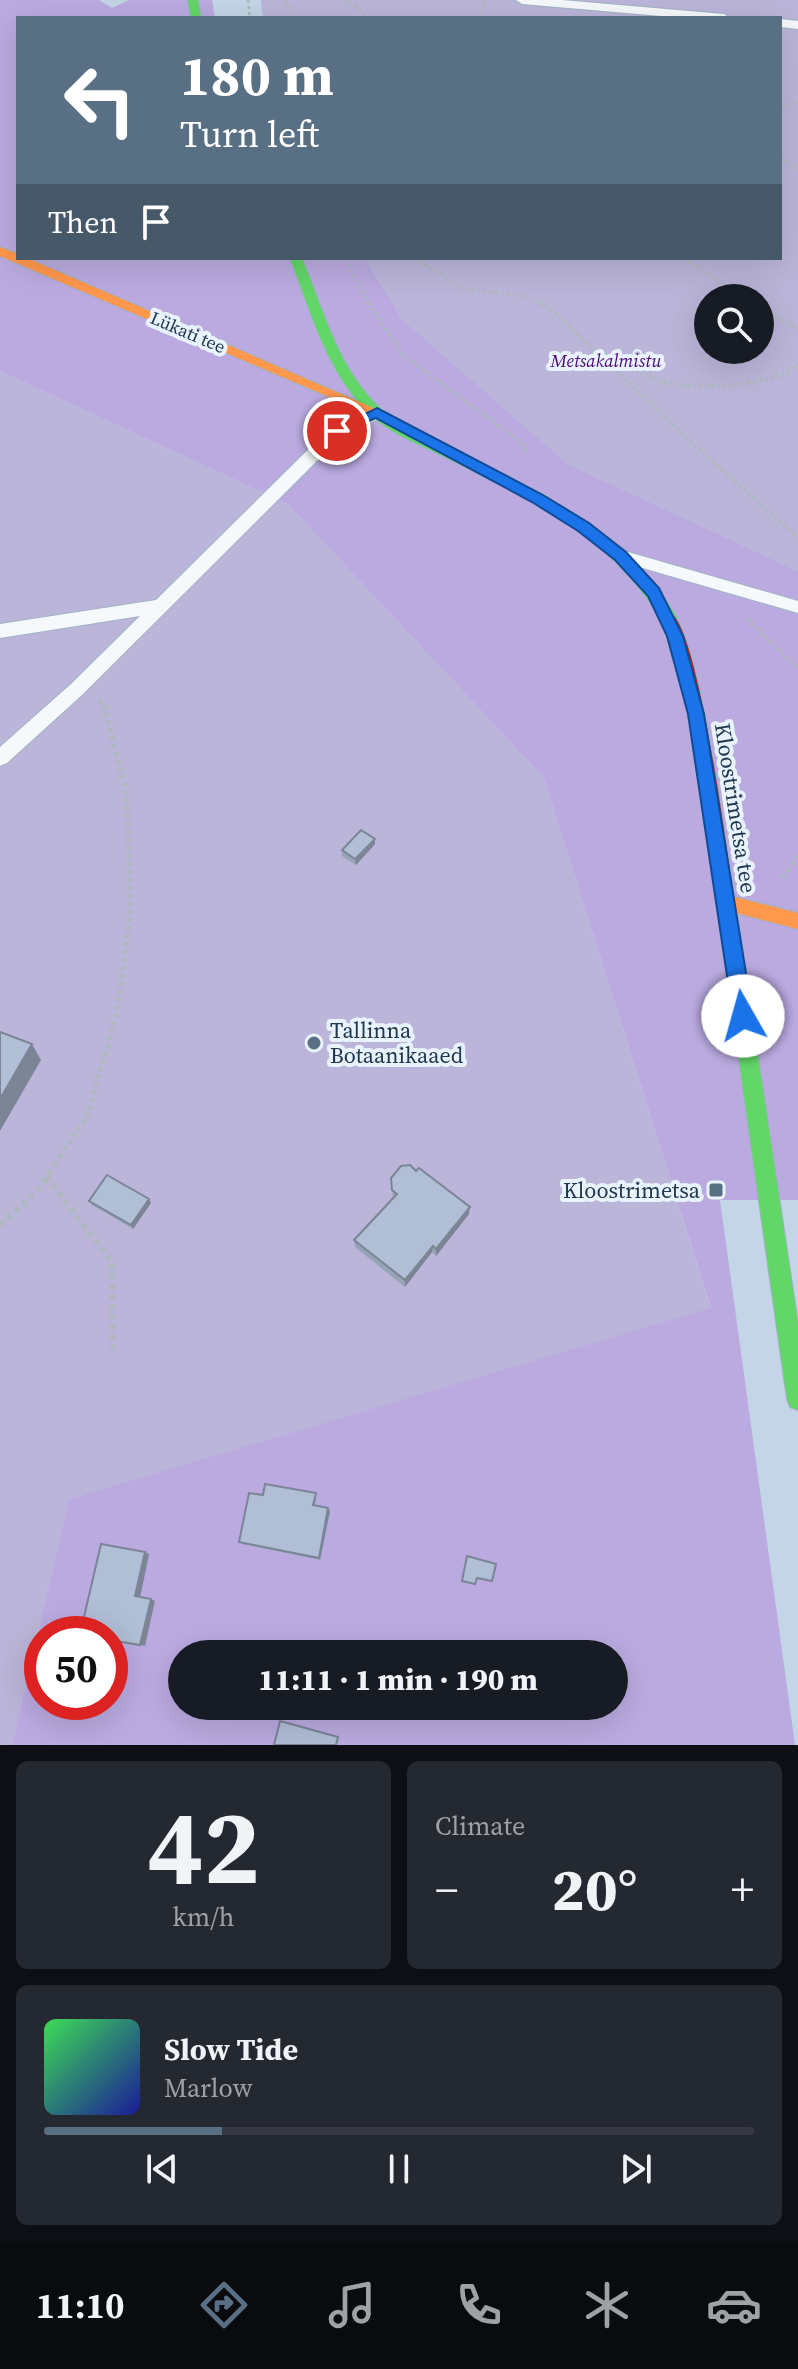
<!DOCTYPE html>
<html lang="en">
<head>
<meta charset="utf-8">
<style>
	body { margin:0; font-family:"Source Serif 4",serif; background:#242831; color:#f1f3f6; height:100vh; display:flex; flex-direction:column; font-size:30px; white-space:nowrap }
	* { box-sizing:border-box; margin:0 }
	p { font-size:26px; color:#9ea1a6 }
	.icon { flex:none; width:44px; height:44px; fill:none; stroke:currentColor; stroke-width:2; stroke-linecap:round; stroke-linejoin:round }
	.map { position:relative; height:1745px; overflow:hidden }
	.details { display:flex; flex-direction:column; gap:16px; padding:16px; background:#0d0f14; flex:1 }
	.details>* { flex:none }
	.top-card { position:absolute; left:16px; top:16px; width:766px; height:244px; border-radius:0px; box-shadow:0 8px 32px #0002; background:#596f83; color:#fff; overflow:hidden }
	.buttons { position:absolute; left:694px; top:284px; display:grid; gap:16px }
	.buttons a { display:grid; place-items:center; width:80px; height:80px; border-radius:50%; background:#171b24; box-shadow:0 8px 32px #0002; font-size:40px }
	.speed { position:absolute; left:24px; top:1616px; display:flex; gap:16px; font-size:40px; font-weight:700; text-align:center }
	.speed>* { display:grid; place-content:center; width:104px; height:104px; border-radius:50%; background:#171b24; box-shadow:0 8px 32px #0002; line-height:1 }
	.speed .limit { border:12px solid #d22; background:#fff; color:#111 }
	.pin { position:absolute; display:grid; place-items:center; width:68px; height:68px; color:#fff; margin:-34px; border:4px solid #fff; border-radius:50%; box-shadow:0 2px 8px #0007 }
	.me { position:absolute; width:88px; margin:-44px; rotate:353deg; stroke-linejoin:round; filter:drop-shadow(0 0 6px #0008) }
	.turn { display:flex; align-items:center; gap:28px; height:168px; padding:0 32px; font-size:36px }
	.turn .icon { width:104px; height:104px; stroke-width:2.5 }
	.turn b { display:block; font-size:56px; line-height:68px }
	.then { display:flex; align-items:center; height:76px; padding:0 32px; background:#0003; gap:16px; font-size:30px }
	.big { font-size:60px; font-weight:800; line-height:1.1 }
	.details .tile { flex:1; display:flex; flex-direction:column; justify-content:center; gap:12px; min-width:0; padding:0 28px; border-radius:12px; background:#242831 }
	.details .dial { align-items:center; gap:0 }
	.dial b { font-size:104px; line-height:1 }
	.song { display:flex; align-items:center; gap:24px }
	.cover { width:96px; height:96px; border-radius:12px; background:linear-gradient(135deg,hsl(130 70% 55%),hsl(240 70% 35%)) }
	.played { height:8px; border-radius:4px; background:linear-gradient(90deg,#596f83 25%,#363941 25%) }
	.keys { display:flex; justify-content:space-around; direction:ltr }
	.heat { display:flex; justify-content:space-between; align-items:center; font-size:44px; direction:ltr }
	.details .tiles { flex:1; display:grid; gap:16px; grid-template-columns:1fr 1fr }
	.tile:last-child { grid-column:span 2 }
	.trip { position:absolute; left:168px; top:1640px; width:460px; height:80px; border-radius:40px; background:#171b24; box-shadow:0 8px 32px #0002; font-weight:800; line-height:80px; text-align:center }
	.tabs { display:flex; height:128px; justify-content:space-around; align-items:center; background:#090b0e; color:#9ea1a6 }
	.tabs .icon { width:56px; height:56px }
	.tabs .on { color:#596f83 }
	.tabs b { font-size:36px; color:#f1f3f6 }
	.map>svg:first-child { display:block }
</style>
</head>
<body>
<div class="map">
<svg width="798" height="1745" viewBox="0 0 798 1745">
	<rect width="100%" height="100%" fill="#c3d5e6"/>
	<g fill="#bbb5d9" fill-rule="evenodd">
		<path d="M261 0H798V571L568 464 402 319 365 258H780V18H263ZM708 298H760V350H708Z"/>
		<polygon points="0,371 288,504 544,778 711,1309 69,1499 12,1745 0,1745"/>
	</g>
	<path fill="#baaae0" fill-rule="evenodd" d="M0 0H99L112 8 129 0H212L215 18H18V258H365L402 319 568 464 798 571V1200H720L795 1745H12L69 1499 711 1308 544 778 288 504 0 371ZM42 1634H110V1702H42ZM182 1654H614V1706H182Z"/>
	<g fill="none" stroke-linecap="round" stroke-linejoin="round">
		<g stroke="#a0b3c5" stroke-width="2">
			<g id="lane">
				<polygon points="516,0 562,0 724,14 730,18 684,18 522,4"/>
				<polygon points="780,19 798,21 798,29 780,27"/>
				<polygon points="377,408 383,409 383,417 343,435 83,694 7,763 0,766 0,747 71,684 140,616 0,638 0,624 156,600 331,427"/>
				<polygon points="628,552 798,601 798,613 622,562 619,558 622,554"/>
			</g>
		</g>
		<g stroke="#a0b3c5" stroke-width="2">
			<g id="fast">
				<polygon points="188,0 198,0 201,18 191,18"/>
				<path d="M290 258H302C323 309 338 369 380 408 402 428 433 438 459 452 544 494 628 533 677 618L675 622H663C610 535 537 503 449 459 422 445 392 435 370 414 327 373 311 312 290 258Z"/>
				<polygon points="721,861 727,864 730,869 798,1324 798,1410 790,1407 787,1399 712,869 715,864"/>
			</g>
		</g>
		<g stroke="#a0b3c5" stroke-width="2">
			<g id="slow">
				<polygon points="0,247 18,254 18,258 27,258 383,412 376,417 371,415 0,256"/>
				<polygon points="727,895 798,913 798,929 721,909 718,903 721,897"/>
			</g>
		</g>
		<g stroke="#a0b3c5" stroke-width="2">
			<path id="jam" d="M669 612C697 622 724 832 730 869L727 874H715L712 869 688 710 661 618Z"/>
		</g>
		<g stroke="#b0b9c1" stroke-width="3" stroke-dasharray="3 3" stroke-linecap="butt">
			<polyline points="248,0 250,18"/>
			<polyline points="286,0 293,18"/>
			<polyline points="344,0 356,5 366,18"/>
			<polyline points="480,18 486,0"/>
			<polyline points="780,107 798,102"/>
			<polyline points="780,157 798,169"/>
			<polyline points="345,258 369,305"/>
			<polyline points="414,258 464,289 525,296 544,305"/>
			<polyline points="683,258 744,298"/>
		</g>
		<g stroke="#b0b9c1" stroke-width="4" stroke-dasharray="3 3" stroke-linecap="butt">
			<polyline points="368,303 404,356 518,440 528,454"/>
			<polyline points="540,303 550,308 714,463 798,537"/>
			<polyline points="760,308 798,329"/>
			<path d="M598 352C618 361 639 373 660 381 690 391 775 387 798 364"/>
			<polyline points="747,619 798,668"/>
		</g>
		<g stroke="#b0b9c1" stroke-width="5" stroke-dasharray="4 4" stroke-linecap="butt">
			<polyline points="782,878 798,856"/>
			<polyline points="60,1157 87,1116 116,1017 131,910 127,796 104,704 99,701"/>
		</g>
		<g stroke="#b0b9c1" stroke-width="6" stroke-dasharray="5 5" stroke-linecap="butt">
			<polyline points="46,1177 112,1262 113,1353"/>
			<polyline points="0,1225 38,1190 61,1155"/>
		</g>
		<use href="#lane" fill="#f6f9fb" fill-rule="evenodd"/>
		<use href="#fast" fill="#63d668" fill-rule="evenodd"/>
		<use href="#slow" fill="#ff974d" fill-rule="evenodd"/>
		<use href="#jam" fill="#b3261e" fill-rule="evenodd"/>
	</g>
	<g fill="#97a3b8">
		<polygon points="375,839 375,844 356,865 342,856 342,850"/>
		<polygon points="391,1178 469,1214 436,1256 432,1252 405,1287 355,1247 354,1240 393,1198"/>
		<polygon points="149,1199 151,1203 133,1229 92,1205 89,1201"/>
		<polygon points="263,1495 317,1497 315,1505 330,1511 320,1560 242,1544 239,1542"/>
	</g>
	<g fill="#7b8596">
		<polygon points="375,839 375,844 356,865 355,859"/>
		<polygon points="32,1044 41,1060 0,1131 0,1099"/>
		<polygon points="149,1199 151,1203 133,1229 131,1225"/>
		<polygon points="470,1207 469,1214 436,1256 436,1249"/>
		<polygon points="433,1246 432,1252 405,1287 405,1280"/>
		<polygon points="328,1508 330,1511 320,1560 319,1558"/>
		<polygon points="145,1552 149,1554 140,1598 135,1596"/>
		<polygon points="151,1599 155,1601 145,1646 140,1645"/>
	</g>
	<g fill="#b0bed6" stroke="#7b8596" stroke-width="2">
		<polygon points="361,830 375,839 355,859 342,850"/>
		<polygon points="0,1032 32,1044 0,1099"/>
		<polygon points="410,1165 416,1171 419,1168 470,1207 436,1249 433,1246 405,1280 354,1240 397,1194 392,1190 391,1178 401,1166"/>
		<polygon points="107,1175 149,1199 131,1225 89,1201"/>
		<polygon points="265,1484 316,1493 313,1505 328,1508 319,1558 239,1542 249,1493 263,1495"/>
		<polygon points="101,1544 145,1552 135,1596 151,1599 140,1645 110,1640 110,1634 80,1634"/>
		<polygon points="467,1556 496,1564 492,1581 477,1578 475,1584 462,1581"/>
		<polygon points="280,1721 338,1737 336,1745 274,1745"/>
	</g>
	<polygon fill="#1a73e8" stroke="#114b97" stroke-width="2" points="377,408 543,495 589,523 626,552 659,588 683,636 704,714 753,1016 750,1023 743,1025 736,1023 733,1016 688,714 667,636 648,596 615,560 578,531 532,502 376,418 337,435 330,431"/>
	<g fill="#596f83" stroke="#e8f3fe" stroke-width="3">
		<circle cx="314" cy="1043" r="8"/>
		<rect x="708" y="1182" width="16" height="16" rx="4"/>
	</g>
	<g text-anchor="middle" dominant-baseline="central" stroke-width="8" stroke-linejoin="round" paint-order="stroke">
		<g font-size="18" fill="#20384d" stroke="#e8f3fe">
			<text transform="translate(188 332) rotate(23)">Lükati tee</text>
		</g>
		<g font-size="18" font-style="italic" fill="#4c0873" stroke="#e8f3fe">
			<text x="606" y="360">Metsakalmistu</text>
		</g>
		<g font-size="22" fill="#20384d" stroke="#e8f3fe">
			<text transform="translate(736 808) rotate(81)">Kloostrimetsa tee</text>
		</g>
		<g font-size="22" fill="#20384d" stroke="#e8f3fe" text-anchor="start">
			<text x="330" y="1030">Tallinna<tspan x="330" dy="25">Botaanikaaed</tspan></text>
			<text x="700" y="1190" text-anchor="end">Kloostrimetsa</text>
		</g>
	</g>
</svg>
<div class="buttons">
<a><svg class="icon" aria-label="search" viewBox="0 0 24 24"><circle cx="10" cy="10" r="6"/><path d="M15 15l6 6"/></svg></a>
</div>
<div class="speed"><div class="limit">50</div></div>
<div class="pin" style="left:337px;top:431px;background:#d93025"><svg class="icon" aria-label="arrive" viewBox="0 0 24 24"><path d="M6 21V4h12l-3 4 3 4H6"/></svg></div>
<svg class="me" style="left:743px;top:1016px" viewBox="-20 -20 40 40"><circle r="19" fill="#fff"/><path d="M0-13L10 11 0 6-10 11z" fill="#1a73e8"/></svg>
<div class="trip">11:11 · 1 min · 190 m</div>
<div class="top-card">
<div class="turn"><svg class="icon" aria-label="left" viewBox="0 0 24 24"><path d="M17 20v-9H6M10 6l-5 5 5 5"/></svg><div><b>180 m</b>Turn left</div></div>
<div class="then">Then<svg class="icon" aria-label="arrive" viewBox="0 0 24 24"><path d="M6 21V4h12l-3 4 3 4H6"/></svg></div>
</div>
</div>
<section class="details">
<div class="tiles">
<div class="tile dial"><b>42</b><p>km/h</p></div>
<div class="tile"><p>Climate</p>
<div class="heat"><a>−</a><b class="big">20°</b><a>+</a></div>
</div>
<div class="tile">
<div class="song"><i class="cover"></i><div><b>Slow Tide</b><p>Marlow</p></div></div>
<div class="played"></div>
<div class="keys"><svg class="icon" aria-label="previous" viewBox="0 0 24 24"><path d="M18 5L8 12l10 7zM5 5v14"/></svg><svg class="icon" aria-label="pause" viewBox="0 0 24 24"><path d="M8 5v14M16 5v14"/></svg><svg class="icon" aria-label="next" viewBox="0 0 24 24"><path d="M6 5l10 7-10 7zM19 5v14"/></svg></div>
</div>
</div>
</section>
<nav class="tabs">
<b>11:10</b>
<svg class="icon on" aria-label="directions" viewBox="0 0 24 24"><path d="M12 3l9 9-9 9-9-9zM9 14v-3h6M13 9l2 2-2 2"/></svg>
<svg class="icon" aria-label="music" viewBox="0 0 24 24"><path d="M9 18V5l10-2v13"/><circle cx="6" cy="18" r="3"/><circle cx="16" cy="16" r="3"/></svg>
<svg class="icon" aria-label="phone" viewBox="0 0 24 24"><path d="M5 4h4l2 5-3 2q2 4 5 5l2-3 5 2v4C11 20 4 13 5 4z"/></svg>
<svg class="icon" aria-label="climate" viewBox="0 0 24 24"><path d="M12 3v18M4 7l16 10M4 17L20 7"/></svg>
<svg class="icon" aria-label="car" viewBox="0 0 24 24"><path d="M5 17H2v-5l4-1 3-4h7l3 4 3 1v5h-3M9 17h6M6 11h13"/><circle cx="7" cy="17" r="2"/><circle cx="17" cy="17" r="2"/></svg>
</nav>
</body>
</html>
